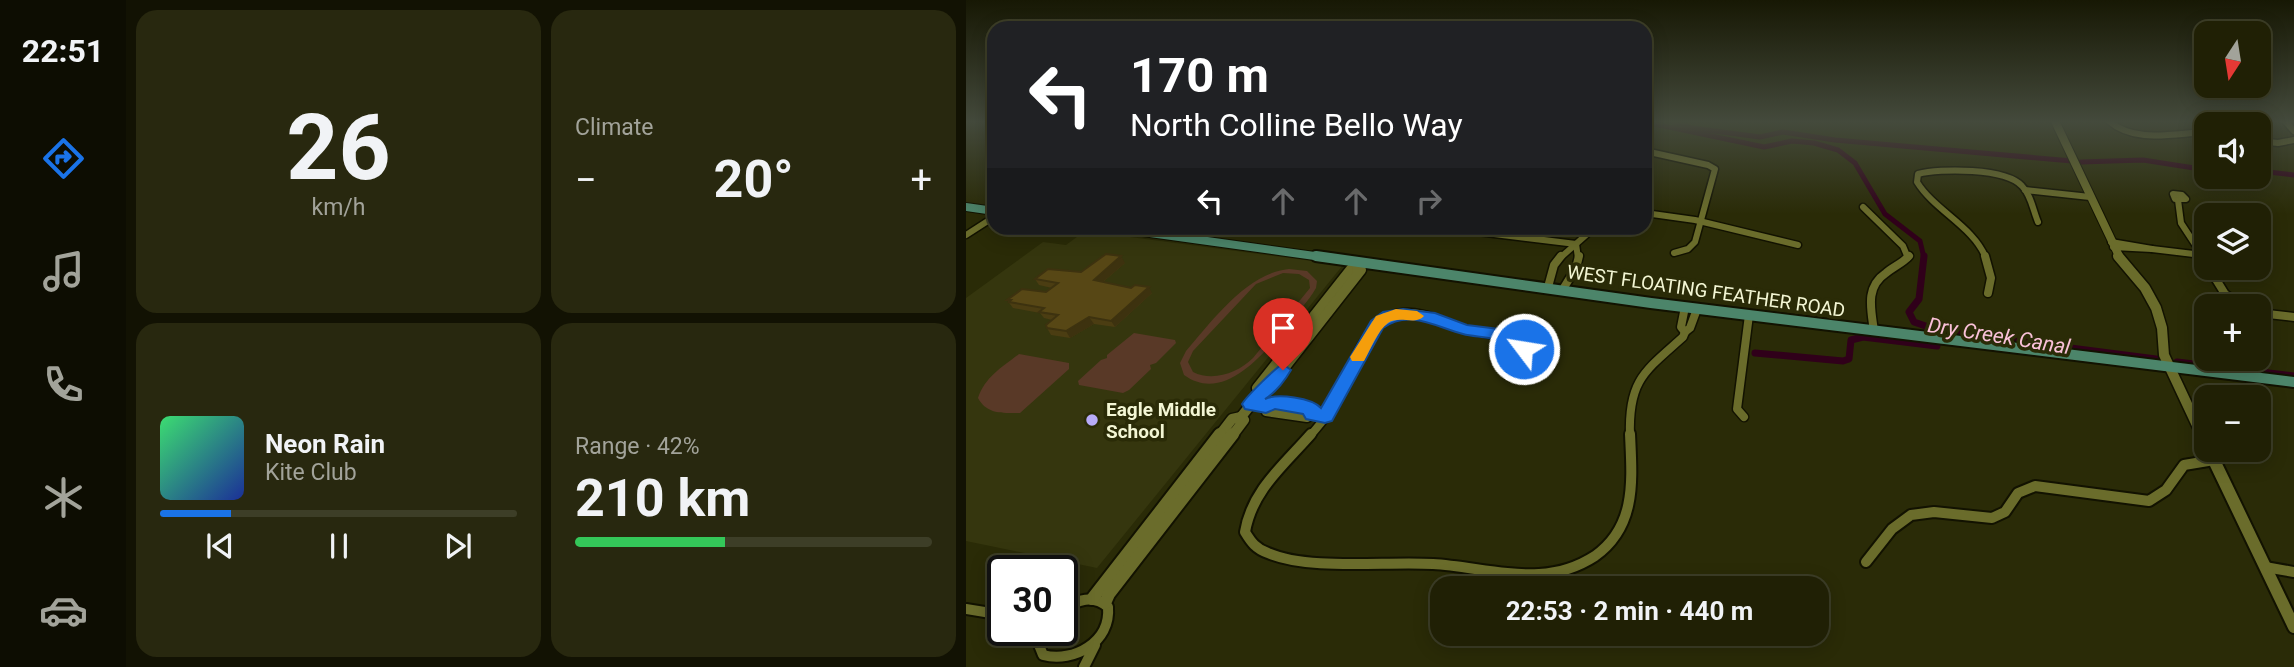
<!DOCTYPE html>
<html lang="en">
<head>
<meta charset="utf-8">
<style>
	body { margin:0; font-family:Roboto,sans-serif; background:#28280f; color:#f1f3f6; height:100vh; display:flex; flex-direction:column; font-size:26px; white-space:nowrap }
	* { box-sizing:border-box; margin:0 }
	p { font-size:23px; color:#a2a39a }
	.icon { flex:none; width:38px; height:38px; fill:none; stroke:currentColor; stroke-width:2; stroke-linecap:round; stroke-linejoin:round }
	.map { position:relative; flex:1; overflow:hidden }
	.sheet { display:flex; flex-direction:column; gap:10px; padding:10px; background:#121203; width:840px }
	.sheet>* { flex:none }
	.hud { position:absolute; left:21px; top:21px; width:665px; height:214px; border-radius:21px; box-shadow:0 4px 18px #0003,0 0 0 2px #3d3e27; background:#202124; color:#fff; overflow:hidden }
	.needle { width:46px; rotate:192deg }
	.tools { position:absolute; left:1228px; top:21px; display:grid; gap:14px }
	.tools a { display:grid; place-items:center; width:77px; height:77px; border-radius:14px; background:#202005; box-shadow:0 4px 18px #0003,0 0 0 2px #3d3e27; font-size:35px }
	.speed { position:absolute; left:21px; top:555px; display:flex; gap:14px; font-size:35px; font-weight:700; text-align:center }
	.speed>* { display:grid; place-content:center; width:91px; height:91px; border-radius:50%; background:#202005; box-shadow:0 4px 18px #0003,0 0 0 2px #3d3e27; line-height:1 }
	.speed .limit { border:4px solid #111; border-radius:10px; background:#fff; color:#111 }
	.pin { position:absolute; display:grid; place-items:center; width:60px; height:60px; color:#fff; margin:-72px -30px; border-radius:50% 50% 50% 0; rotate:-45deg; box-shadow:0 0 7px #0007 }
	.pin .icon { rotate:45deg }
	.me { position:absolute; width:77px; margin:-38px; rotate:301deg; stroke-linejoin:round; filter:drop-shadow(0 0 5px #0008) }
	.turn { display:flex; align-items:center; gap:24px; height:147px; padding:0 28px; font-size:32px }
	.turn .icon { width:91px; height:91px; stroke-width:2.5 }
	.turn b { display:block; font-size:49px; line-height:60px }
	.lanes { display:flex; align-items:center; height:66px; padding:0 28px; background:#0003; justify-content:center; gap:35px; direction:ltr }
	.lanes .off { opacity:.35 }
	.big { font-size:52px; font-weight:700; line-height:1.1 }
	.sheet .tile { flex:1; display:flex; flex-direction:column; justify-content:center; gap:10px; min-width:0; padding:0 24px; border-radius:21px; background:#28280f }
	.sheet .dial { align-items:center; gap:0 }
	.dial b { font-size:91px; line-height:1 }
	.song { display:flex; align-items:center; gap:21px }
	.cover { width:84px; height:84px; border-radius:10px; background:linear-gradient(135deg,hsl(140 70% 55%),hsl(230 70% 35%)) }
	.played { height:7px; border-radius:4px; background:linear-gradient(90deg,#1a73e8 20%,#3d3e27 20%) }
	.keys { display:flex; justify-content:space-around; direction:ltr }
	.heat { display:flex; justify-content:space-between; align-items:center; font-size:38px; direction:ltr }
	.charge { height:10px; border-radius:5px; background:linear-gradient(90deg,#34c759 42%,#3d3e27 0) }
	.sheet .tiles { flex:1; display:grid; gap:10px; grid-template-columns:repeat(2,1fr) }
	.trip { position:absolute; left:464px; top:576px; width:399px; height:70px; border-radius:21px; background:#202005; box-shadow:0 4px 18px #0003,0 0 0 2px #3d3e27; font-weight:700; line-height:70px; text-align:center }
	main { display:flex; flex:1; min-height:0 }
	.menu { display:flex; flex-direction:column; width:126px; justify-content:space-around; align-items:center; background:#0d0d02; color:#a2a39a }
	.menu .icon { width:49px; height:49px }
	.menu .on { color:#1a73e8 }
	.menu b { font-size:32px; color:#f1f3f6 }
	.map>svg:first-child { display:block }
</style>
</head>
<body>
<main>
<nav class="menu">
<b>22:51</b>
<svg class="icon on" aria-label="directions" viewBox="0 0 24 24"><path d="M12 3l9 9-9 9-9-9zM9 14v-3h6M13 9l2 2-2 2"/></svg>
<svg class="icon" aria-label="music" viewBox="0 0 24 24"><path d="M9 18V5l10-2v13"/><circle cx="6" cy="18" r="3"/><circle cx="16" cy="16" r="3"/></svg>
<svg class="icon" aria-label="phone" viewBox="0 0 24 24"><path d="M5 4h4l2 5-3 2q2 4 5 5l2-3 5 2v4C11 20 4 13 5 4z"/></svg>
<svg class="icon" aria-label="climate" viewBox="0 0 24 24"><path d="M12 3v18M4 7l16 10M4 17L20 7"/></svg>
<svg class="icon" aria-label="car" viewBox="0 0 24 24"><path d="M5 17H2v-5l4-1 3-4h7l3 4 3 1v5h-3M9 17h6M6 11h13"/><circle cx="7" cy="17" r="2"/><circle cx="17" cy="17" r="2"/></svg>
</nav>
<section class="sheet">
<div class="tiles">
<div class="tile dial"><b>26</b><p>km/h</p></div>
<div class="tile"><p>Climate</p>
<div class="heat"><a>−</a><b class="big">20°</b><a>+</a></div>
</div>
<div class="tile">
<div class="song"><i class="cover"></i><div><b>Neon Rain</b><p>Kite Club</p></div></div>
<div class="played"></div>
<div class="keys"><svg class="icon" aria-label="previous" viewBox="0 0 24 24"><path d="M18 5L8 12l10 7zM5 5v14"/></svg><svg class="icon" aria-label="pause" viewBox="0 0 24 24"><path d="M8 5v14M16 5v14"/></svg><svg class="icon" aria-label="next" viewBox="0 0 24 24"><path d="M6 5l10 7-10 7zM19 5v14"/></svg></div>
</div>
<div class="tile"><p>Range · 42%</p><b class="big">210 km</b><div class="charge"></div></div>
</div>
</section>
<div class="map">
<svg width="1328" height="667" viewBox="0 0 1328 667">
	<rect width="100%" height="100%" fill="#2a2b07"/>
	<polygon fill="#35360e" points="119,231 377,265 131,568 0,541 0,298 77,242 100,245"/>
	<g fill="#593927" fill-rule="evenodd">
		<path d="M323 269 341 271 351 281 350 288C342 302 330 314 320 327 298 353 258 404 218 375L214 363 220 351C246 321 281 273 323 269ZM317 273 333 274 343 280 344 288 287 358C272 373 247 382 227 372L222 362 227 351 290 284Z"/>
		<polygon points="168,333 209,340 210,343 190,363 184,365 185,369 163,390 157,393 113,385 112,381 135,360 141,358 141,355"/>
		<path d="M53 354 103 363V369L54 413C38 413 21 415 12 398 19 377 36 367 53 354Z"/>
	</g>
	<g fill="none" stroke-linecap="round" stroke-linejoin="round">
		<g stroke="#30001a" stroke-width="5">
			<polyline points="705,121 726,128 794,137 817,132 869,140 1106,161"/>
			<polyline points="679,122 798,147 826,141 848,143 872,150 889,163 919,214 954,241 958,258"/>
			<polyline points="1115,162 1177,160 1241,170"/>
			<polyline points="1293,171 1328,175"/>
		</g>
		<g stroke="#30001a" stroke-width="7">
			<polyline points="958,256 953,299 943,312 948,322 974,331 1190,359"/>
			<polyline points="789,353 877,361 883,359 885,340 897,337 971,346"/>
			<polyline points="1211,362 1328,376"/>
		</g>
		<g stroke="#121201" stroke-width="9">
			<g id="minor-far2">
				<path d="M1143 121C1169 144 1209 133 1241 132"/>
				<polyline points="1319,121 1328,131"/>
				<polyline points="1293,141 1312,143 1328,140"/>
				<polyline points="679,151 742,165 749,169 729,242 722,249 708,253"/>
				<polyline points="1059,190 1124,197"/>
				<polygon points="1207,194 1216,195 1220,199 1209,199"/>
				<polyline points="1212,200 1215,223 1238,258"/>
				<polyline points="897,207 937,246 942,258"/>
				<polyline points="679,213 729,220 832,245"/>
				<polyline points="504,228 512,232 610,244"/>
				<polyline points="0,235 28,217"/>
				<polyline points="1145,242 1186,249 1147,247"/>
				<polyline points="610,244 612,258"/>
				<polyline points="1186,249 1236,255"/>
				<polyline points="594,258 628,228"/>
				<path d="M1020 258C1007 226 969 211 951 182L952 174C974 168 1040 168 1056 186 1065 195 1067 210 1072 222"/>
			</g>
		</g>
		<g stroke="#121201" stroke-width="11">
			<g id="minor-far1">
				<polyline points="1019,256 1025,278 1022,293"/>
				<polyline points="1237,256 1241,263"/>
				<polyline points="1243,268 1259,294 1276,306"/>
				<polyline points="582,287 588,265 595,256"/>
				<polyline points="597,289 610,268 613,256"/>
				<polyline points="719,307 715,327 719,332 724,328 731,309"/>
				<polyline points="1293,313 1328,317"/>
				<path d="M908 331C905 309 899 287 920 273 927 267 937 263 943 256"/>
				<circle cx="551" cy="345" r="8"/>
				<polyline points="285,404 300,406 307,402 347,409 346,415"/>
				<polyline points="300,406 300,412 341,418 346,415 360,417"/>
				<polyline points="778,417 771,409 783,315"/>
				<path d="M344 436C350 429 356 422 361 415 378 389 394 329 424 316 446 307 472 319 492 327 509 334 527 331 544 340"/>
				<path d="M664 436C662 380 679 371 717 337L719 332"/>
			</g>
		</g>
		<g stroke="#121201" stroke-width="14">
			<g id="minor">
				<path d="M345 434C318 465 286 490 279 532 285 542 290 549 302 553 343 571 420 561 467 564 502 566 538 576 573 574 594 573 612 567 629 556 671 526 666 480 664 434"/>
				<polyline points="900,562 926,529 945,515 968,512 1026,518 1039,512 1052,493 1069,486 1183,501 1200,490 1218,465 1248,460"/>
				<polyline points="1299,567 1328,572"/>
				<polyline points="0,609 37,615"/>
				<path d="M77 630 73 645 77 655C108 663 145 642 142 607 127 594 112 600 96 609"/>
				<polyline points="118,667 129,645"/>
			</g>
		</g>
		<g stroke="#121201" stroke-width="10">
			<polyline id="tertiary-far2" points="1089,121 1154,258"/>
		</g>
		<g stroke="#121201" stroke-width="13">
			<g id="tertiary-far1">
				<polyline points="1152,256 1179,288 1190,308 1196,328 1198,355 1236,436"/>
				<polyline points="294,393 291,388 385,269 391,269 394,265"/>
				<polyline points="275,417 294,393 301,390 395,270 391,269"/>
				<polyline points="253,436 266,419 275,417"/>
				<polyline points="266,436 278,420 275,417"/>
			</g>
		</g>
		<g stroke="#121201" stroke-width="16">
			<g id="tertiary">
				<polyline points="1235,434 1241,446"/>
				<polyline points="1243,450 1328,627"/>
				<polyline points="126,599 254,434"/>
				<polyline points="139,603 143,594 267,434"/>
			</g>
		</g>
		<g stroke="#121201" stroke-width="10">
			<g id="secondary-far1">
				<polyline points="0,207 28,211"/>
				<polyline points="148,228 363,258"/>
			</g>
		</g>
		<g stroke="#121201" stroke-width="14">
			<polyline id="secondary" points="350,256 685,303 1328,382"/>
		</g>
		<use href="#minor-far2" stroke="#6a6c2b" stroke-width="6"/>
		<use href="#minor-far1" stroke="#6a6c2b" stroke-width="8"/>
		<use href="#minor" stroke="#6a6c2b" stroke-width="10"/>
		<use href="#tertiary-far2" stroke="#6a6c2b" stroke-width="8"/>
		<use href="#tertiary-far1" stroke="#6a6c2b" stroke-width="10"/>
		<use href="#tertiary" stroke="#6a6c2b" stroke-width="12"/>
		<use href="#secondary-far1" stroke="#4c856a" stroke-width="8"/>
		<use href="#secondary" stroke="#4c856a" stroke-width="10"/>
	</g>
	<polygon fill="#4b3d12" points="159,263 137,282 186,293 149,327 128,324 104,338 85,335 81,328 86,320 78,318 74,313 47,308 41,300 80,292 86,288 73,285 69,279 115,272"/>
	<g fill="#3d320f">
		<polygon points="155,256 159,263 132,286 128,280"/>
		<polygon points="183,287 186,293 149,327 145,321"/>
		<polygon points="123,317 128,324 104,338 100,331"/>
	</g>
	<polygon fill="#574715" stroke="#3d320f" stroke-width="2" points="140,254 155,256 128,280 165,288 169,285 183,287 145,321 123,317 100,331 81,328 80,325 92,315 73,312 78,308 43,302 45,300 41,300 56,289 80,292 92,283 69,279 82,269 115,272"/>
	<linearGradient id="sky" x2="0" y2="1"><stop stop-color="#171804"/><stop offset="0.57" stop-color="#444a3c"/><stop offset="1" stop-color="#444a3c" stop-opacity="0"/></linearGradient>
	<rect width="1328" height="214" fill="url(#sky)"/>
	<path fill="#1a73e8" stroke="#114b97" stroke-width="2" d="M437 309 469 313 501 325 533 329 546 334 554 333 569 342 564 353H552L551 344C542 346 539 343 530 340 520 336 508 337 497 334 470 327 443 309 417 328L366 421 359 423 340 419 337 414 309 409 300 413 279 409 276 404C280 397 311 366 317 364L325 370C318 382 310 392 299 399 312 393 346 398 355 408L405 321 417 312Z"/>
	<path fill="#f59e0b" d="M430 309 451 311 458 316C449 326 434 315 422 323 412 330 404 350 398 361H386L384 357 410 316Z"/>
	<circle fill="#b7abf8" stroke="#2a2b07" stroke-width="2.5" cx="126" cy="420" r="7"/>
	<g text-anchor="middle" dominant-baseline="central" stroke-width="7" stroke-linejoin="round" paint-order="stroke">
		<g font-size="19" fill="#f3f6d4" stroke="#2a2b07">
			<text transform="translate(740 291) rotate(8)">WEST FLOATING FEATHER ROAD</text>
		</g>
		<g font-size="19" font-weight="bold" fill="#f3f6d4" stroke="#2a2b07" text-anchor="start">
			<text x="140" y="409">Eagle Middle<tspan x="140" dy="22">School</tspan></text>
		</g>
		<g font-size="21" font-style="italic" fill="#fac1d9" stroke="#2a2b07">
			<text transform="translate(1033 336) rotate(9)">Dry Creek Canal</text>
		</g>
	</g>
</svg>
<div class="tools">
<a><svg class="needle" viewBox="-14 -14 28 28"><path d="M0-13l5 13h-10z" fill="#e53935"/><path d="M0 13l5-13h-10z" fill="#a2a39a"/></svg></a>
<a><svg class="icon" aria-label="sound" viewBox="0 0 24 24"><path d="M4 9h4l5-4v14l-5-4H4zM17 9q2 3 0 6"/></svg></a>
<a><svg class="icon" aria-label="layers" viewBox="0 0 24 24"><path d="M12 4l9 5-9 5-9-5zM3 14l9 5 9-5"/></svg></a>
<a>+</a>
<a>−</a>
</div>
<div class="speed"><div class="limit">30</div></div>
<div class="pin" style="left:317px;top:370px;background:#d93025"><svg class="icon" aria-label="arrive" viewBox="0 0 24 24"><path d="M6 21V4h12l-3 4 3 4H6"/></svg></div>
<svg class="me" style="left:558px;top:349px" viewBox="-20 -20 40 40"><circle r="17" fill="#1a73e8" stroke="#fff" stroke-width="3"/><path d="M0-11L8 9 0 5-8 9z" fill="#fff"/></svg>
<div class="trip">22:53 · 2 min · 440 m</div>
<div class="hud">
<div class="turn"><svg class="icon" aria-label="left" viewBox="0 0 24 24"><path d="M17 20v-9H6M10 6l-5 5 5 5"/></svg><div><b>170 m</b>North Colline Bello Way</div></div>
<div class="lanes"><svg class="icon" aria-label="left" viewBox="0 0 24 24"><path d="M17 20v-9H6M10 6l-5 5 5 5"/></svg><svg class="icon off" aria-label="ahead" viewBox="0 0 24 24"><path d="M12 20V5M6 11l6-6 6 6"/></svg><svg class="icon off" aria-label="ahead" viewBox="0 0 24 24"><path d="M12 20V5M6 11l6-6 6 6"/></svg><svg class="icon off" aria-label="right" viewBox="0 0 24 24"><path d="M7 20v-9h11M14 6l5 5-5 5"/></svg></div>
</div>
</div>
</main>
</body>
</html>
